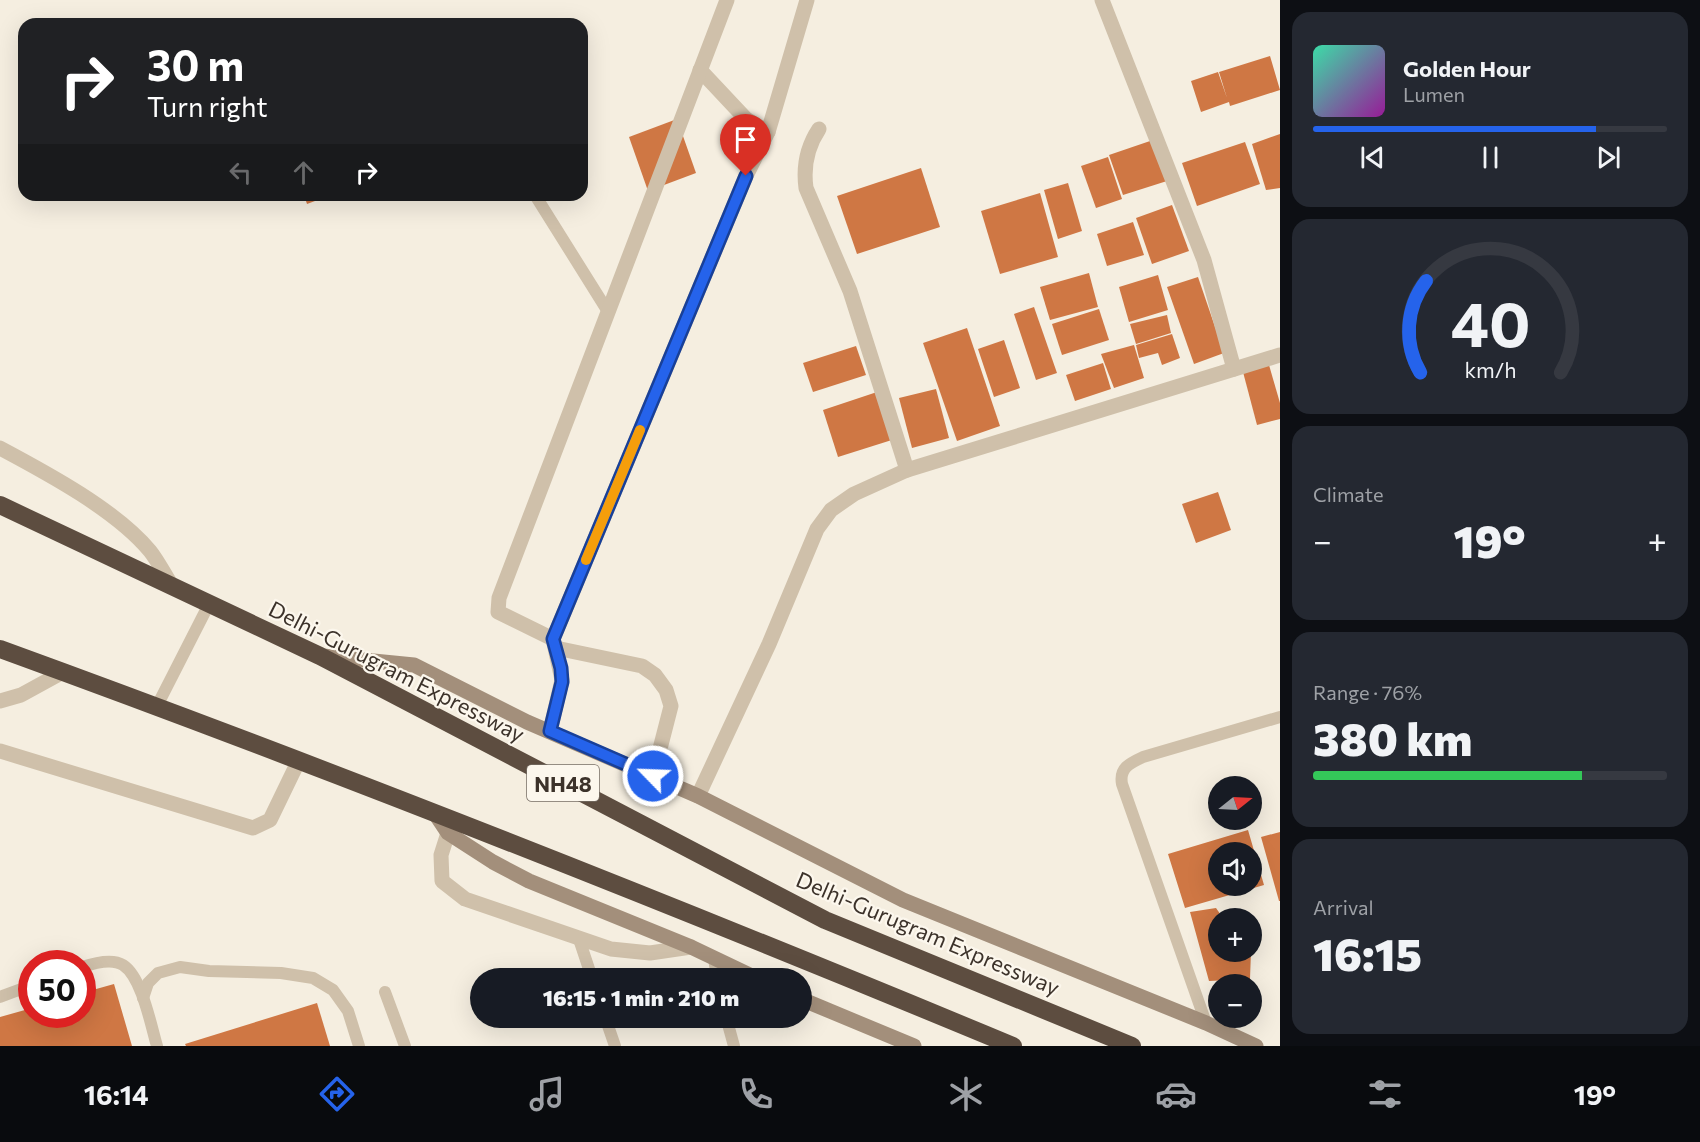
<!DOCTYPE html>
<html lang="en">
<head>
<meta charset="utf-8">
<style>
	body { margin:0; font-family:Commissioner,sans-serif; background:#242831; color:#f1f3f6; height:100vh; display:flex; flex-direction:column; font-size:22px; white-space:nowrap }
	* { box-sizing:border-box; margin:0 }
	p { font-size:20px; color:#9ea1a6 }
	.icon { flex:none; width:33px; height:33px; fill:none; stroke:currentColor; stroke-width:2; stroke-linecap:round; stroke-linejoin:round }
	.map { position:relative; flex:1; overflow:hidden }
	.sheet { display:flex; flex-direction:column; gap:12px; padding:12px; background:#0d0f14; width:420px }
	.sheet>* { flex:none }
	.banner { position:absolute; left:18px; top:18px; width:570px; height:183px; border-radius:18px; box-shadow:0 6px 24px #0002; background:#202124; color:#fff; overflow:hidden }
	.needle { width:39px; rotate:72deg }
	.fabs { position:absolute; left:1208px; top:776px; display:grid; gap:12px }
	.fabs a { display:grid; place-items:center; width:54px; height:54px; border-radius:50%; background:#171b24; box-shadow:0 6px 24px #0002; font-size:30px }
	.speed { position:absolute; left:18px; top:950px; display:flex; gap:12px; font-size:30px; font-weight:700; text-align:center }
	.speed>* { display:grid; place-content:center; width:78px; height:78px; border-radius:50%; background:#171b24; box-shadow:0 6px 24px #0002; line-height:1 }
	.speed .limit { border:9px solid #d22; background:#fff; color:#111 }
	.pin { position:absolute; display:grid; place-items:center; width:51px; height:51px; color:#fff; margin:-62px -26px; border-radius:50% 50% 50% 0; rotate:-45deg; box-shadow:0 0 6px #0007 }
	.pin .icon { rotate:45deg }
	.me { position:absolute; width:66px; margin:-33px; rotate:294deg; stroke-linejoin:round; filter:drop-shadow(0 0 4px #0008) }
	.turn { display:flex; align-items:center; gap:21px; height:126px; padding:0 30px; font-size:27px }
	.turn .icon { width:78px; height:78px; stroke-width:2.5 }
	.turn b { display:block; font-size:42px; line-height:51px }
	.lanes { display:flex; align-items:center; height:57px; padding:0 30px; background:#0003; justify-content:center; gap:30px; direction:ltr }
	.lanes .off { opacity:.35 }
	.big { font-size:45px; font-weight:800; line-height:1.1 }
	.sheet .tile { flex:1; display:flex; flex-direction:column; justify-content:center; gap:9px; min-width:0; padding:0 21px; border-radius:18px; background:#242831 }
	.sheet .dial { align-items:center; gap:0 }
	.dial svg { height:156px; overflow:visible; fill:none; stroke:#363941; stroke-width:7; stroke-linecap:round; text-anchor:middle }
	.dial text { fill:#f1f3f6; stroke:none }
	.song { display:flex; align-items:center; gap:18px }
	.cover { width:72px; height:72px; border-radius:9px; background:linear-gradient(135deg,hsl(160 70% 55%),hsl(300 70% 35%)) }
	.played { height:6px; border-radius:3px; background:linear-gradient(90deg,#2563eb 80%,#363941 80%) }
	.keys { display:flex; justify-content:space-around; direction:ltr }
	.heat { display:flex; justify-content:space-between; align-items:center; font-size:33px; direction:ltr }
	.charge { height:9px; border-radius:4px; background:linear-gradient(90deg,#34c759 76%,#363941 0) }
	.trip { position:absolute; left:470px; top:968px; width:342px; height:60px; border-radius:30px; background:#171b24; box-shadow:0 6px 24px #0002; font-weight:800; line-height:60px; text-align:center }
	.menu { display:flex; height:96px; justify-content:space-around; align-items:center; background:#090b0e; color:#9ea1a6 }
	.menu .icon { width:42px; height:42px }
	.menu .active { color:#2563eb }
	.menu b { font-size:27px; color:#f1f3f6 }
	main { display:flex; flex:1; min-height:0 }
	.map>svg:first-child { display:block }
</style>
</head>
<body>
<main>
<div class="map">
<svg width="1280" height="1046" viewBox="0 0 1280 1046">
	<rect width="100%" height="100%" fill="#f5eee0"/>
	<g fill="#cf7744" fill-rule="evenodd">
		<polygon points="1270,56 1280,90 1230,106 1229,102 1201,112 1191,81 1218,72 1227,98 1219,72"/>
		<polygon points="677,119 696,173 648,191 629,137"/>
		<polygon points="1280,134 1280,188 1266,190 1252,144"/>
		<polygon points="1153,140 1167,181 1123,195 1109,155"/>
		<polygon points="1245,142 1260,184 1197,206 1182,163"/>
		<polygon points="1108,157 1122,199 1096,208 1081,166"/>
		<polygon points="921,168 940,227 857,254 837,196"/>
		<polygon points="1068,183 1082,231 1058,239 1044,190"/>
		<polygon points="1040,193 1058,257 1000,274 981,211"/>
		<polygon points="304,195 331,195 307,204"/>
		<polygon points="1172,205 1189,251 1152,264 1136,218"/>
		<polygon points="1133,222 1144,255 1107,266 1097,234"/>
		<polygon points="1089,273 1098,307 1050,320 1040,287"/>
		<polygon points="1158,275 1168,310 1129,322 1119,287"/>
		<polygon points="1198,277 1224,353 1194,364 1167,287"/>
		<polygon points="1034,307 1057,373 1036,380 1014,314"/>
		<polygon points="1099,309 1109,340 1062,355 1052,324"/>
		<polygon points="1167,315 1171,333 1136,344 1130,324"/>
		<polygon points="967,328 1000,426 957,441 923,343"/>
		<polygon points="1172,334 1180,358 1162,365 1158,353 1139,358 1136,345"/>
		<polygon points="1004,340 1020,388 994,397 978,349"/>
		<polygon points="1134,345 1144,378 1114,388 1101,354"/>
		<polygon points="856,346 866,375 813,392 803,363"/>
		<polygon points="1103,363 1111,389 1075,401 1066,375"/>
		<polygon points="1269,365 1280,403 1280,419 1257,425 1243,372"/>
		<polygon points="936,389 949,438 912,448 899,398"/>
		<polygon points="880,391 895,439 838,457 823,410"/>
		<polygon points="1218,492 1231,530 1196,543 1182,504"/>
		<path d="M1248 830 1264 885 1185 908 1168 854ZM1218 852H1251V885H1218Z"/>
		<polygon points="1280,832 1280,901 1279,901 1261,837"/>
		<polygon points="1216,908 1223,918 1218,918 1218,951 1251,951 1250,979 1209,981 1190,912"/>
		<polygon points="114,984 132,1046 0,1046 0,1017 32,1008 32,1014 82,1014 82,993"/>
		<polygon points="317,1003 330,1046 186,1046 185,1044"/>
	</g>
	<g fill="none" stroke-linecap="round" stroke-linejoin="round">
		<g stroke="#cfc0aa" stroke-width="12">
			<polyline points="535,195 607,310"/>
			<polyline points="157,706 209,604"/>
			<polyline points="579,939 592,978"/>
			<polyline points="714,958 717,978"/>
			<path d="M82 967C94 963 112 958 123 965 142 977 151 1026 157 1046"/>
			<polyline points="385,992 405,1046"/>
			<polyline points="0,997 32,985"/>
			<polyline points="143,998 148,983 158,973 180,967 209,971 281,973 313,978 333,990 348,1011 359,1046"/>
			<polyline points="605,1017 615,1046"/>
			<polyline points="726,1017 734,1046"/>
			<path d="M1206 1023 1122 784C1119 768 1130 763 1143 757L1280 717"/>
		</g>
		<g stroke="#cfc0aa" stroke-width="15">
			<polyline points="1102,0 1204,260 1234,369"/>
			<path d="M819 129C807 147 803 166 806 188L850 291 907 470"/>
			<polyline points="556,648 642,666 655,675 666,690 671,706 653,776"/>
			<polyline points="0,751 253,828 270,820 299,760"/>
			<polyline points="698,796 769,644 817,529 831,510 854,494 907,470 1280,355"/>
		</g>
		<g stroke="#cfc0aa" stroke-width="15">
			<polyline points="700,70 746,119 768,132"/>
			<path d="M0 448C47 473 116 510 150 551 158 561 165 575 172 586"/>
			<polyline points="553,639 498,612 499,598 727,0"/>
			<polyline points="0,701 21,695 63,672"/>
			<polyline points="550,731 562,680 553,639 746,176 768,132 807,0"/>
			<polyline points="448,833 441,855 442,881 465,899 611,949 650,953 691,947"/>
		</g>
		<g stroke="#a38f7b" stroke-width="15">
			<polyline points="323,656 414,665 527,722 698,796 903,900 1206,1023 1256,1046"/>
			<polyline points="434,812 448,833 493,862 529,881 691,947 756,978"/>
			<polyline points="801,999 914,1046"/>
		</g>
		<g stroke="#5d4d40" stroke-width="18">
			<polyline points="0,505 320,656 825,920 1132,1046"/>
			<path d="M0 649C341 773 678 907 1013 1046"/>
		</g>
	</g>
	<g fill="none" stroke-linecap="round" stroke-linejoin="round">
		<g stroke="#184099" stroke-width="15">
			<polyline id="route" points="653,776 550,731 562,682 561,668 553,639 746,176"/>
		</g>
		<use href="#route" stroke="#2563eb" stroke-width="10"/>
		<polyline stroke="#f59e0b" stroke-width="10" points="586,560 640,430"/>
	</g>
	<g text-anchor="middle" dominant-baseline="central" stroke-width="4.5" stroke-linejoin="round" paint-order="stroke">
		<rect fill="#fcf7ed" stroke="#766d64" stroke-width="1.5" x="527" y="765" width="72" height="36" rx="4.5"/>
		<g font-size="21" font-weight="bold" fill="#3c322a">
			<text x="563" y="783">NH48</text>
		</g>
		<g font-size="22" fill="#3c322a" stroke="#fcf7ed">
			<text transform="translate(397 671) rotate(27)">Delhi-Gurugram Expressway</text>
			<text transform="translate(928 933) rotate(23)">Delhi-Gurugram Expressway</text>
		</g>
	</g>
</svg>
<div class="fabs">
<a><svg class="needle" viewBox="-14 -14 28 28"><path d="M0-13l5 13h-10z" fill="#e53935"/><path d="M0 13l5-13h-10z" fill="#9ea1a6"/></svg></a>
<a><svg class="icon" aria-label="sound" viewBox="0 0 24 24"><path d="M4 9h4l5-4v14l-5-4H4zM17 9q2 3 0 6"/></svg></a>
<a>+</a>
<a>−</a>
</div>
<div class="speed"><div class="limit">50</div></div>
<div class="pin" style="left:746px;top:176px;background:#d93025"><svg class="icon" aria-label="arrive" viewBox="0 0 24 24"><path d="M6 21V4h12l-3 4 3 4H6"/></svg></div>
<svg class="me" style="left:653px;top:776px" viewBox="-20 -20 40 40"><circle r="17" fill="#2563eb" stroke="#fff" stroke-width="3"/><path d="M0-11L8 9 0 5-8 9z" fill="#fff"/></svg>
<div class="trip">16:15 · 1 min · 210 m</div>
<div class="banner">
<div class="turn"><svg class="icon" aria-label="right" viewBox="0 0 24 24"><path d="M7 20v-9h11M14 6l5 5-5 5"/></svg><div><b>30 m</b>Turn right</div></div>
<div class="lanes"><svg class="icon off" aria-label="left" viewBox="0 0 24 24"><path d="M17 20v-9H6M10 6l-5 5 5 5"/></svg><svg class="icon off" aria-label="ahead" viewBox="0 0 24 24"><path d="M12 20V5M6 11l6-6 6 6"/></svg><svg class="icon" aria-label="right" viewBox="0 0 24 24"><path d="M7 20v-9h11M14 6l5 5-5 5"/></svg></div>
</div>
</div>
<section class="sheet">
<div class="tile">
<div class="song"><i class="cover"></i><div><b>Golden Hour</b><p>Lumen</p></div></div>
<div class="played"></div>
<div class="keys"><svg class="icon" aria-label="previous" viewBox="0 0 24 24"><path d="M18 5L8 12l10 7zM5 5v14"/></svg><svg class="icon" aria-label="pause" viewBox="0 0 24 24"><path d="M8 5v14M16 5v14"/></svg><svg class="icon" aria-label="next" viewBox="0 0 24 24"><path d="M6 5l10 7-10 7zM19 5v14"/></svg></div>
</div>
<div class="tile dial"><svg viewBox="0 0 100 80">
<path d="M14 69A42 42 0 1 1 86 69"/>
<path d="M14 69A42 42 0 0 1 17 22" stroke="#2563eb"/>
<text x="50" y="56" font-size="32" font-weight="700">40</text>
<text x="50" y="72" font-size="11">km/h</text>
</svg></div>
<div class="tile"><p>Climate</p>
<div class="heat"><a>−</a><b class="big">19°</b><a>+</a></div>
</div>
<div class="tile"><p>Range · 76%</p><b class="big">380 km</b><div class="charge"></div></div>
<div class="tile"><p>Arrival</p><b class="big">16:15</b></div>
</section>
</main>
<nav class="menu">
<b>16:14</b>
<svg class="icon active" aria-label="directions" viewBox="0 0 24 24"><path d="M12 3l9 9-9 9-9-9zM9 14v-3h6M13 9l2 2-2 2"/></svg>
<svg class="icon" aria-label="music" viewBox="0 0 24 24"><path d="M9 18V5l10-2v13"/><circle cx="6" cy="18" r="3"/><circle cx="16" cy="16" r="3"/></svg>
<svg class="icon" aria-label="phone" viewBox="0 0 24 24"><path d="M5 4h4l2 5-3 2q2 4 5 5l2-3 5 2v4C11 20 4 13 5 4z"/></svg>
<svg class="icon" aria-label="climate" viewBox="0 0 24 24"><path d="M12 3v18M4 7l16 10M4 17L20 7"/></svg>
<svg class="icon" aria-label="car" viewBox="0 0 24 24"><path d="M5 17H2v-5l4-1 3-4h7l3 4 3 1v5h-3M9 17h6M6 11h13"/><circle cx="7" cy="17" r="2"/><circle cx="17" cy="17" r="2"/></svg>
<svg class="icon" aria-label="filters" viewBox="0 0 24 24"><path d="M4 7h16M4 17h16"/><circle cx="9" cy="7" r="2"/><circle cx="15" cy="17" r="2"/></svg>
<b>19°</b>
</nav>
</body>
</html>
